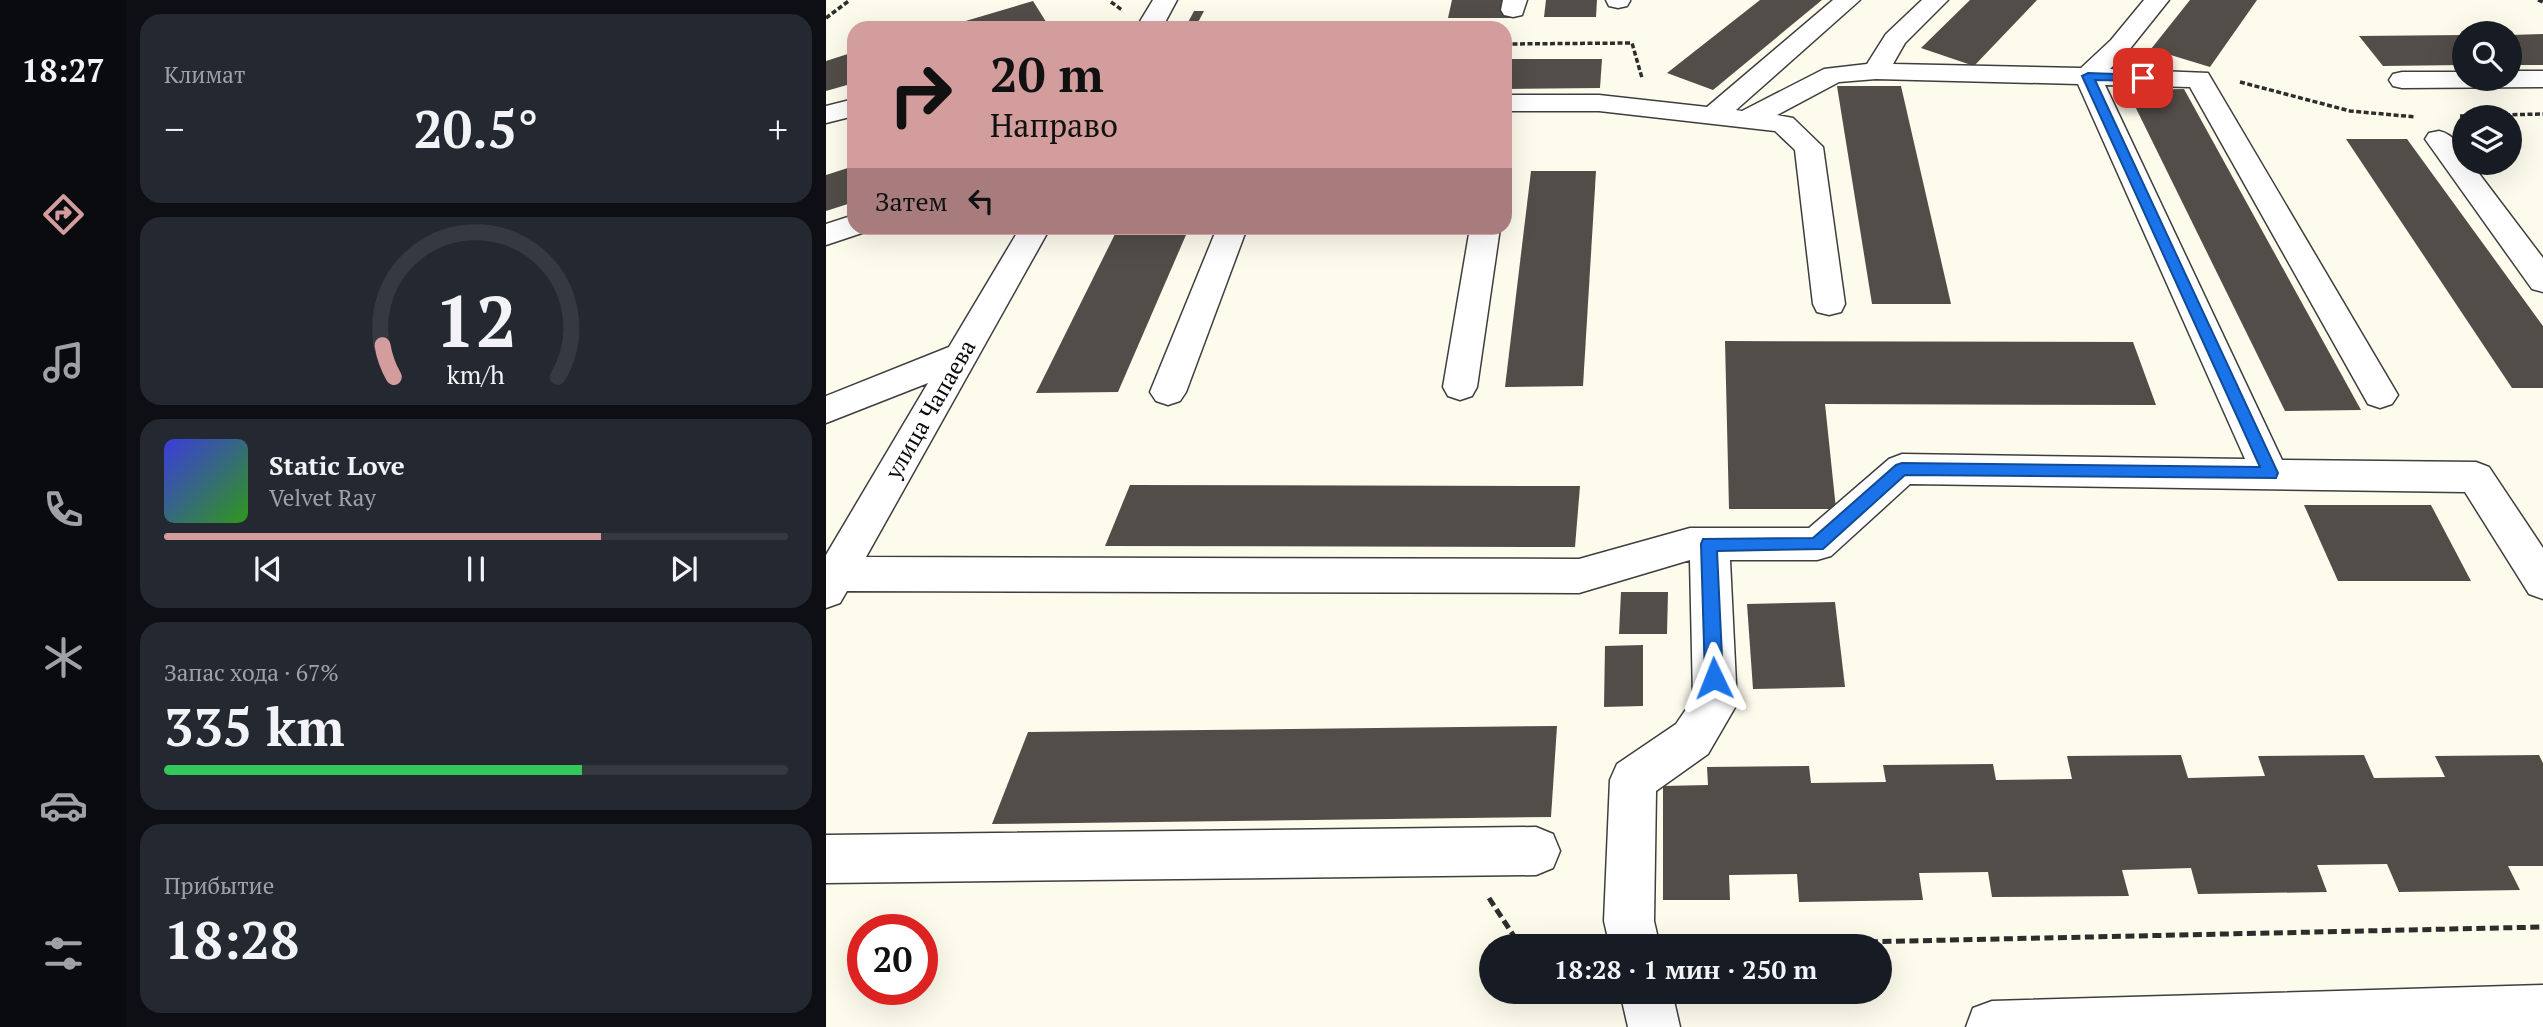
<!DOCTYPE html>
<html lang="ru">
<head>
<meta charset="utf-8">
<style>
	body { margin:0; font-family:"PT Serif",serif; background:#242831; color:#f1f3f6; height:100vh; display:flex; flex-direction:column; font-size:26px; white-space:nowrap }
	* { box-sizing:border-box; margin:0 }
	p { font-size:23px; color:#9ea1a6 }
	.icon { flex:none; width:38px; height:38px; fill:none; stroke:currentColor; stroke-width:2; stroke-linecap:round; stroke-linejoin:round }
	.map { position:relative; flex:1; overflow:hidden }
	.drawer { display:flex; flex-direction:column; gap:14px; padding:14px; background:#0d0f14; width:700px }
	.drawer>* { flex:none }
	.top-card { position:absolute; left:21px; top:21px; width:665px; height:214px; border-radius:21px; box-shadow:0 7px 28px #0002; background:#d39c9d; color:#111; overflow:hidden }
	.buttons { position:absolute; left:1626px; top:21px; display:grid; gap:14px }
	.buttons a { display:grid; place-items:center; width:70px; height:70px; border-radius:50%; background:#171b24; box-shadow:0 7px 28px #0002; font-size:35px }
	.speed { position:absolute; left:21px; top:914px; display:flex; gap:14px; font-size:35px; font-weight:700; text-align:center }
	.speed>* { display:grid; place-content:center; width:91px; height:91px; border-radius:50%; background:#171b24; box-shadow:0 7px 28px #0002; line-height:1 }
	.speed .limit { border:10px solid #d22; background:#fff; color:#111 }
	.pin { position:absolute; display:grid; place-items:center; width:60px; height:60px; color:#fff; margin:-30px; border-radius:14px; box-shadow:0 4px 10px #0006 }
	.me { position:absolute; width:77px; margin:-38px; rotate:358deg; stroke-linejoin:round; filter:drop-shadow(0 0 5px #0008) }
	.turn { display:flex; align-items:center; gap:24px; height:147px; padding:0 28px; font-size:32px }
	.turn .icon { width:91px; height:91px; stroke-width:2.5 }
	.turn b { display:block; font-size:49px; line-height:60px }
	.then { display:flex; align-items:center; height:66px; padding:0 28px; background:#0003; gap:14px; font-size:26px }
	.big { font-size:52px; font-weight:700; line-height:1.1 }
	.drawer .tile { flex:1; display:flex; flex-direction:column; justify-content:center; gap:10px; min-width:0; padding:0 24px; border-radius:21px; background:#242831 }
	.drawer .dial { align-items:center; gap:0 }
	.dial svg { height:182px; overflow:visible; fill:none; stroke:#363941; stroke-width:7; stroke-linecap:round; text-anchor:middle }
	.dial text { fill:#f1f3f6; stroke:none }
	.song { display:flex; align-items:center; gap:21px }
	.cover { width:84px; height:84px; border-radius:10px; background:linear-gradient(135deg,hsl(240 70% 55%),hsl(110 70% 35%)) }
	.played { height:7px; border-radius:4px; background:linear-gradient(90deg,#d39c9d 70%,#363941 70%) }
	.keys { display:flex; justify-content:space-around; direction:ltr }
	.heat { display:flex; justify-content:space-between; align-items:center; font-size:38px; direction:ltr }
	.charge { height:10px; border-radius:5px; background:linear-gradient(90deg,#34c759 67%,#363941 0) }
	.trip { position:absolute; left:653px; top:934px; width:413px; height:70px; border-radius:35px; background:#171b24; box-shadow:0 7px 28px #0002; font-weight:700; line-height:70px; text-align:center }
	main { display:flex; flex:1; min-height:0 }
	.menu { display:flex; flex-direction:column; width:126px; justify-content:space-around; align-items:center; background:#090b0e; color:#9ea1a6 }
	.menu .icon { width:49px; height:49px }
	.menu .active { color:#d39c9d }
	.menu b { font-size:32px; color:#f1f3f6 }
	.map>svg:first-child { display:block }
</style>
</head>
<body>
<main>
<nav class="menu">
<b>18:27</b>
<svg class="icon active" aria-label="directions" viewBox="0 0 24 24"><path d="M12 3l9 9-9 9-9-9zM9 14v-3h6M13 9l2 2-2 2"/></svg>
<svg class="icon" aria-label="music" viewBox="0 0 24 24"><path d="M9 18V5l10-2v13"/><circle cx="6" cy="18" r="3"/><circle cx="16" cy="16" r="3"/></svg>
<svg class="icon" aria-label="phone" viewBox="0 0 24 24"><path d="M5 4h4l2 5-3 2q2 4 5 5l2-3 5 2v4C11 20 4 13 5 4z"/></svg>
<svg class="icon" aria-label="climate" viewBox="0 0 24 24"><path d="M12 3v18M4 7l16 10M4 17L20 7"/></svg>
<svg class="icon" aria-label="car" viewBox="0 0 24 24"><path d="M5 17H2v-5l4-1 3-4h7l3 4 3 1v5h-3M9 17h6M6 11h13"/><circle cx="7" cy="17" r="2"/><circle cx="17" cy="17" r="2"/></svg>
<svg class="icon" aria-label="filters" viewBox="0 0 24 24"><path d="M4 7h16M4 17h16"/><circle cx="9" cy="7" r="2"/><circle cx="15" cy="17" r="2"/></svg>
</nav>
<section class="drawer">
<div class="tile"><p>Климат</p>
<div class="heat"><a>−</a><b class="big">20.5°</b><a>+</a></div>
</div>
<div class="tile dial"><svg viewBox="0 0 100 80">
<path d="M14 69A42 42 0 1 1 86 69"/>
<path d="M14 69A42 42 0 0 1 9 55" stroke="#d39c9d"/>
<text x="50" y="56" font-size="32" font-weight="700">12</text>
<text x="50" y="72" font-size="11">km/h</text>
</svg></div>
<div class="tile">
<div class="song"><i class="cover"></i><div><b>Static Love</b><p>Velvet Ray</p></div></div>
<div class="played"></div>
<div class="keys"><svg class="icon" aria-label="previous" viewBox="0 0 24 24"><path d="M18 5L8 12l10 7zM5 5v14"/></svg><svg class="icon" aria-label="pause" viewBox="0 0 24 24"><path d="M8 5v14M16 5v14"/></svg><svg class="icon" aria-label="next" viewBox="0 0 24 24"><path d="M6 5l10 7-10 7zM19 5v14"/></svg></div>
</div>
<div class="tile"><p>Запас хода · 67%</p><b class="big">335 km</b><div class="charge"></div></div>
<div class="tile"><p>Прибытие</p><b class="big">18:28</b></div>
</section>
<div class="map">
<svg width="1717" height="1027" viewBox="0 0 1717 1027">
	<rect width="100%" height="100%" fill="#fdfbec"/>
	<g fill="#534d49">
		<polygon points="626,0 688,0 685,18 622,18"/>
		<polygon points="720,0 771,0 770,17 718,17"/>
		<polygon points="934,0 996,0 887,90 841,73"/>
		<polygon points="1144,0 1211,0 1148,66 1095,48"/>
		<polygon points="1364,0 1431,0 1384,67 1325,49"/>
		<polygon points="207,1 222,25 213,28 116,28"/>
		<polygon points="368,11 378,11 369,28 359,28"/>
		<polygon points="1717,34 1717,65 1684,65 1684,35"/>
		<polygon points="1638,35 1638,65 1557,66 1533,36"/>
		<polygon points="28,52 28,83 0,91 0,61"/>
		<polygon points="679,59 776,59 774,88 679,89"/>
		<polygon points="1011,86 1075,86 1125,304 1046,304"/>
		<polygon points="1358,89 1535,410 1459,411 1301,90"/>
		<polygon points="1520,139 1581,139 1717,326 1717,388 1686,388"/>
		<polygon points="28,166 28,202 0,211 0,175"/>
		<polygon points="705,171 770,171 757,386 679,387"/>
		<polygon points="292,228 363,228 292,392 210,393"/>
		<polygon points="899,341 1307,342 1330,405 999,404 1010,509 903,509"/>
		<polygon points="304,485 754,486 749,547 279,546"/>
		<polygon points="1478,505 1605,505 1645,581 1512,581"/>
		<polygon points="795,592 842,592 841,634 793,634"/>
		<polygon points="1009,602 1019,687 927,689 921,604"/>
		<polygon points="817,645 817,706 778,707 779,646"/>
		<polygon points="731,726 725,817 166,824 202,732"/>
		<polygon points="1355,755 1362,778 1439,776 1432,756 1538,755 1548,778 1619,777 1609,756 1713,755 1717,763 1717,866 1682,866 1694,890 1573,892 1561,864 1491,865 1501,892 1372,894 1365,868 1296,870 1303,896 1166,897 1162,872 1093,873 1097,900 973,902 971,874 903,875 904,900 837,900 837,786 882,785 881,767 983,766 985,783 1060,782 1057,765 1167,764 1170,780 1246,779 1241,756"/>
	</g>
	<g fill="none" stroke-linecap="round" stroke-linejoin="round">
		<g stroke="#3e3e3e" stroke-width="3">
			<g id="minor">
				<polygon points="327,0 351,0 336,28 310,28"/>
				<polygon points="677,0 701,0 696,15 687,17 678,15 675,10"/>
				<polygon points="780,0 804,0 804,1 801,6 792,8 783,6"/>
				<polygon points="1007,0 1034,0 910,110 916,111 998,69 1041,64 1060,34 1096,0 1122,0 1079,43 1067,64 1255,68 1285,40 1318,0 1343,0 1303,50 1284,69 1382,73 1572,395 1566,404 1554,408 1542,404 1364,87 1279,85 1456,460 1650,462 1663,467 1717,548 1717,599 1703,594 1639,492 1084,484 1005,556 991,560 904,560 911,704 882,754 830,791 828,921 834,947 784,947 778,921 784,780 791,764 850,724 867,699 864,560 753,593 21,591 14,603 0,608 0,555 102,383 0,423 0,396 123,347 194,228 224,228 40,557 753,559 864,528 983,528 1063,459 1076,454 1419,459 1252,84 1050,79 1013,82 951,115 967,118 997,147 1019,304 1015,312 1003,315 991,312 987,304 969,150 949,131 773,111 679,111 679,95 773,95 881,107"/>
				<polygon points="1684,71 1717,71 1717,87 1576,88 1567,86 1563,80 1567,74 1576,72 1638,72 1638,79 1684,79"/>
				<polygon points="28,99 28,116 0,123 0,106"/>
				<path d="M1613 131C1627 134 1638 148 1638 163H1645L1717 258V292L1706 289 1599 139 1603 133Z"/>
				<polygon points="28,215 28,228 42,228 39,232 0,245 0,224"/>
				<polygon points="391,228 421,228 360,392 354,401 342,405 330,401 324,392"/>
				<polygon points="644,228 674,228 651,387 646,396 634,400 622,396 617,387"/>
				<polygon points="710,827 727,834 734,851 727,868 710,875 0,883 0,835"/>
				<polygon points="1717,985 1717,1027 1140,1027 1147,1008 1166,1001"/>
				<polygon points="794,992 846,992 854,1027 802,1027"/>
			</g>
		</g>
		<g stroke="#2d2d2d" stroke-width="3.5" stroke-dasharray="5 2.5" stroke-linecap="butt">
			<polyline points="1712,0 1717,2"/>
			<polyline points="285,2 296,10"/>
			<polyline points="0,18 24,0"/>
			<polyline points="679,44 806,43 816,78"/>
			<polyline points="1414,82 1524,111 1590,117"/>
			<polyline points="1634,116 1717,114"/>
		</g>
		<g stroke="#2d2d2d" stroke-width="5" stroke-dasharray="9 4.5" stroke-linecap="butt">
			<polyline points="663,898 695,947"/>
			<polyline points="854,946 1717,927"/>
		</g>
		<use href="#minor" fill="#fff" fill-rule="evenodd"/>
	</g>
	<polygon fill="#1a73e8" stroke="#114b97" stroke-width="2" points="1262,73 1317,75 1323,78 1317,81 1269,80 1452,473 1450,478 1079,475 997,549 891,551 897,678 894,683 888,686 882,683 879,678 875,544 877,539 987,538 1070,465 1076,463 1434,467 1256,76"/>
	<g text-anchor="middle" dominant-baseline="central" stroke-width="7" stroke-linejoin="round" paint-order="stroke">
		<g font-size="23" fill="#0b0b0b" stroke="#fff">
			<text transform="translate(104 409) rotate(-60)">улица Чапаева</text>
		</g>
	</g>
</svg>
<div class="buttons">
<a><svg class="icon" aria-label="search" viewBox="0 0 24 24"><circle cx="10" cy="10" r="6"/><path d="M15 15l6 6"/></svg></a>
<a><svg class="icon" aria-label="layers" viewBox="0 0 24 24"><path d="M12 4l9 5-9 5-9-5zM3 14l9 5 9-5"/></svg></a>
</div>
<div class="speed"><div class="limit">20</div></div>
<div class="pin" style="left:1317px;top:78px;background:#d93025"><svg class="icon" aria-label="arrive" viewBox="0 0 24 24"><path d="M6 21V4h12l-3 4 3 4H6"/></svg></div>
<svg class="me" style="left:888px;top:678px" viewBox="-20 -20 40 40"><path d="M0-17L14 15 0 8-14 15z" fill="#1a73e8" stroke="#fff" stroke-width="4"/></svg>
<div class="trip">18:28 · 1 мин · 250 m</div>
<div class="top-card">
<div class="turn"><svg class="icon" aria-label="right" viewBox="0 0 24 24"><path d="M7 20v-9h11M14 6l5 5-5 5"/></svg><div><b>20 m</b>Направо</div></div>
<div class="then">Затем<svg class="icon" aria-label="left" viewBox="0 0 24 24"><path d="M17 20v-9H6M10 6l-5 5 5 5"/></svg></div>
</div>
</div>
</main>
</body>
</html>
